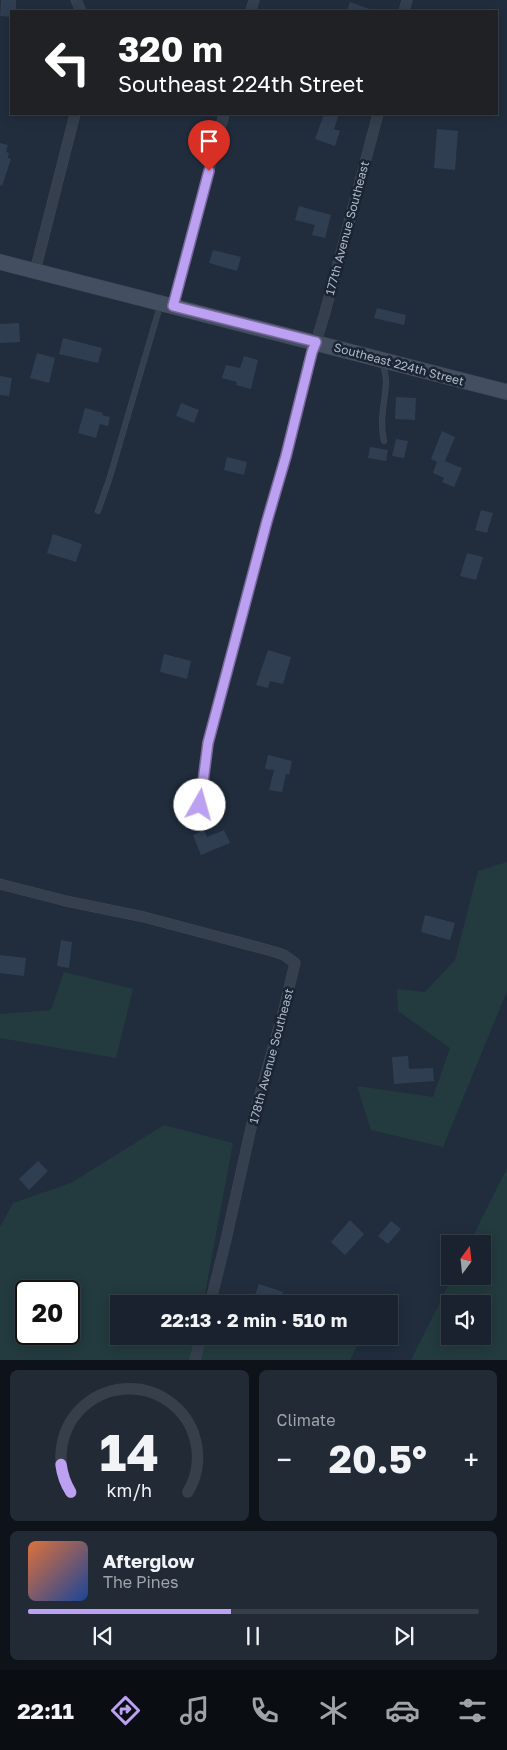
<!DOCTYPE html>
<html lang="en">
<head>
<meta charset="utf-8">
<style>
	body { margin:0; font-family:"Golos Text",sans-serif; background:#222a36; color:#f1f3f6; height:100vh; display:flex; flex-direction:column; font-size:19px; white-space:nowrap }
	* { box-sizing:border-box; margin:0 }
	p { font-size:16px; color:#9fa4aa }
	.icon { flex:none; width:28px; height:28px; fill:none; stroke:currentColor; stroke-width:2; stroke-linecap:round; stroke-linejoin:round }
	.map { position:relative; height:1360px; overflow:hidden }
	.sheet { display:flex; flex-direction:column; gap:10px; padding:10px; background:#0e1319; flex:1 }
	.sheet>* { flex:none }
	.hud { position:absolute; left:10px; top:10px; width:488px; height:105px; border-radius:0px; box-shadow:0 2px 12px #0003,0 0 0 1px #373f4a; background:#202124; color:#fff; overflow:hidden }
	.needle { width:32px; rotate:15deg }
	.buttons { position:absolute; left:441px; top:1235px; display:grid; gap:10px }
	.buttons a { display:grid; place-items:center; width:50px; height:50px; border-radius:0px; background:#19222e; box-shadow:0 2px 12px #0003,0 0 0 1px #373f4a; font-size:25px }
	.speed { position:absolute; left:15px; top:1280px; display:flex; gap:10px; font-size:25px; font-weight:700; text-align:center }
	.speed>* { display:grid; place-content:center; width:65px; height:65px; border-radius:50%; background:#19222e; box-shadow:0 2px 12px #0003,0 0 0 1px #373f4a; line-height:1 }
	.speed .limit { border:2px solid #111; border-radius:8px; background:#fff; color:#111 }
	.pin { position:absolute; display:grid; place-items:center; width:42px; height:42px; color:#fff; margin:-51px -21px; border-radius:50% 50% 50% 0; rotate:-45deg; box-shadow:0 0 5px #0007 }
	.pin .icon { rotate:45deg }
	.me { position:absolute; width:55px; margin:-28px; rotate:7deg; stroke-linejoin:round; filter:drop-shadow(0 0 4px #0008) }
	.turn { display:flex; align-items:center; gap:18px; height:105px; padding:0 25px; font-size:22px }
	.turn .icon { width:65px; height:65px; stroke-width:2.5 }
	.turn b { display:block; font-size:35px; line-height:42px }
	.big { font-size:38px; font-weight:700; line-height:1.1 }
	.sheet .tile { flex:1; display:flex; flex-direction:column; justify-content:center; gap:8px; min-width:0; padding:0 18px; border-radius:8px; background:#222a36 }
	.sheet .dial { align-items:center; gap:0 }
	.dial svg { height:130px; overflow:visible; fill:none; stroke:#373f4a; stroke-width:7; stroke-linecap:round; text-anchor:middle }
	.dial text { fill:#f1f3f6; stroke:none }
	.song { display:flex; align-items:center; gap:15px }
	.cover { width:60px; height:60px; border-radius:8px; background:linear-gradient(135deg,hsl(20 70% 55%),hsl(220 70% 35%)) }
	.played { height:5px; border-radius:2px; background:linear-gradient(90deg,#bca0f2 45%,#373f4a 45%) }
	.keys { display:flex; justify-content:space-around; direction:ltr }
	.heat { display:flex; justify-content:space-between; align-items:center; font-size:28px; direction:ltr }
	.sheet .tiles { flex:1; display:grid; gap:10px; grid-template-columns:1fr 1fr }
	.tile:last-child { grid-column:span 2 }
	.trip { position:absolute; left:110px; top:1295px; width:288px; height:50px; border-radius:0px; background:#19222e; box-shadow:0 2px 12px #0003,0 0 0 1px #373f4a; font-weight:700; line-height:50px; text-align:center }
	.dock { display:flex; height:80px; justify-content:space-around; align-items:center; background:#0a0e12; color:#9fa4aa }
	.dock .icon { width:35px; height:35px }
	.dock .current { color:#bca0f2 }
	.dock b { font-size:22px; color:#f1f3f6 }
	.map>svg:first-child { display:block }
</style>
</head>
<body>
<div class="map">
<svg width="507" height="1360" viewBox="0 0 507 1360">
	<rect width="100%" height="100%" fill="#212d3d"/>
	<g fill="#233b3e" fill-rule="evenodd">
		<polygon points="507,862 507,991 443,1147 371,1130 357,1086 433,1097 450,1048 398,1011 397,989 425,992 455,960 478,871"/>
		<polygon points="64,972 133,989 116,1058 0,1038 0,1014 51,1010"/>
		<path d="M164 1125 233 1143 203 1304H119V1336H362L350 1360H0V1227L13 1203 71 1183ZM26 1291H69V1334H26Z"/>
		<path d="M507 1168V1360H411L453 1276H482V1244H469ZM450 1304H482V1336H450Z"/>
	</g>
	<g fill="#303e52">
		<polygon points="1,0 16,0 16,11 11,11 11,17 0,16"/>
		<polygon points="350,2 372,10 372,11 347,11"/>
		<polygon points="324,114 339,114 334,129 340,131 335,146 315,139"/>
		<polygon points="437,129 458,131 455,170 434,168"/>
		<polygon points="0,143 8,145 6,152 9,153 8,158 11,159 2,186 0,185"/>
		<polygon points="299,206 331,215 325,238 312,235 315,225 295,220"/>
		<polygon points="213,250 241,257 237,271 209,263"/>
		<polygon points="377,308 406,315 404,325 374,318"/>
		<polygon points="19,323 20,342 0,343 0,324"/>
		<polygon points="63,338 102,348 98,363 59,354"/>
		<polygon points="37,353 55,358 49,383 30,378"/>
		<polygon points="244,356 258,360 251,389 236,385 237,382 222,378 226,365 240,368"/>
		<polygon points="0,376 12,378 9,396 0,395"/>
		<polygon points="396,397 416,398 415,420 395,419"/>
		<polygon points="181,403 199,410 194,423 176,416"/>
		<polygon points="85,408 103,413 102,415 110,417 108,426 100,424 96,438 78,433"/>
		<polygon points="442,431 455,437 445,461 462,468 454,487 442,482 444,478 433,473 437,462 431,459"/>
		<polygon points="396,439 408,441 404,458 392,456"/>
		<polygon points="370,447 388,450 386,461 368,458"/>
		<polygon points="227,457 247,462 244,475 224,470"/>
		<polygon points="481,510 493,513 487,533 475,530"/>
		<polygon points="53,534 82,544 76,562 47,553"/>
		<polygon points="467,553 483,557 476,580 460,576"/>
		<polygon points="268,650 291,657 283,684 270,681 268,688 256,685"/>
		<polygon points="164,654 191,661 187,679 160,672"/>
		<polygon points="268,755 292,761 289,775 286,774 282,792 269,790 274,770 265,769"/>
		<polygon points="204,830 207,837 224,830 230,843 201,855 193,835"/>
		<polygon points="425,915 455,923 450,940 421,932"/>
		<polygon points="61,940 72,942 69,968 57,966"/>
		<polygon points="0,955 26,958 24,976 0,973"/>
		<polygon points="408,1056 409,1069 433,1068 434,1081 394,1084 392,1057"/>
		<polygon points="38,1161 48,1171 29,1190 19,1179"/>
		<polygon points="350,1220 364,1234 345,1255 331,1242"/>
		<polygon points="391,1221 401,1229 388,1244 378,1236"/>
		<polygon points="259,1284 283,1292 279,1304 252,1304"/>
	</g>
	<g fill="none" stroke-linecap="round" stroke-linejoin="round">
		<g stroke="#3e4856" stroke-width="6">
			<g id="lane">
				<path d="M383 363C384 369 386 376 386 382 385 402 379 421 384 441"/>
				<polyline points="98,511 109,480 160,306"/>
				<polyline points="200,805 208,743 267,521 287,456 314,345"/>
			</g>
		</g>
		<g stroke="#3e4856" stroke-width="11">
			<g id="street">
				<polyline points="76,0 81,11"/>
				<polyline points="251,11 254,0"/>
				<polyline points="404,11 407,0"/>
				<polyline points="35,271 75,114"/>
				<polyline points="173,306 224,114"/>
				<polyline points="316,342 324,316 378,114"/>
				<polyline points="0,884 66,901 144,917 272,951 284,955 295,963 284,1009 253,1119 225,1244 210,1304"/>
				<polyline points="195,1360 201,1336"/>
			</g>
		</g>
		<g stroke="#3e4856" stroke-width="16">
			<polyline id="secondary" points="0,262 507,392"/>
		</g>
		<use href="#lane" stroke="#353f4d" stroke-width="5"/>
		<use href="#street" stroke="#353f4d" stroke-width="10"/>
		<use href="#secondary" stroke="#434e60" stroke-width="15"/>
	</g>
	<g fill="none" stroke-linecap="round" stroke-linejoin="round">
		<g stroke="#7a689d" stroke-width="12">
			<polyline id="route" points="200,805 208,743 267,521 286,456 312,352 316,342 173,306 209,171"/>
		</g>
		<use href="#route" stroke="#bca0f2" stroke-width="9"/>
	</g>
	<g text-anchor="middle" dominant-baseline="central" stroke-width="5" stroke-linejoin="round" paint-order="stroke">
		<g font-size="12" fill="#b1bac9" stroke="#1a2432">
			<text transform="translate(347 228) rotate(-75)">177th Avenue Southeast</text>
			<text transform="translate(399 364) rotate(15)">Southeast 224th Street</text>
			<text transform="translate(271 1056) rotate(-75)">178th Avenue Southeast</text>
		</g>
	</g>
</svg>
<div class="buttons">
<a><svg class="needle" viewBox="-14 -14 28 28"><path d="M0-13l5 13h-10z" fill="#e53935"/><path d="M0 13l5-13h-10z" fill="#9fa4aa"/></svg></a>
<a><svg class="icon" aria-label="sound" viewBox="0 0 24 24"><path d="M4 9h4l5-4v14l-5-4H4zM17 9q2 3 0 6"/></svg></a>
</div>
<div class="speed"><div class="limit">20</div></div>
<div class="pin" style="left:209px;top:171px;background:#d93025"><svg class="icon" aria-label="arrive" viewBox="0 0 24 24"><path d="M6 21V4h12l-3 4 3 4H6"/></svg></div>
<svg class="me" style="left:200px;top:805px" viewBox="-20 -20 40 40"><circle r="19" fill="#fff"/><path d="M0-13L10 11 0 6-10 11z" fill="#bca0f2"/></svg>
<div class="trip">22:13 · 2 min · 510 m</div>
<div class="hud">
<div class="turn"><svg class="icon" aria-label="left" viewBox="0 0 24 24"><path d="M17 20v-9H6M10 6l-5 5 5 5"/></svg><div><b>320 m</b>Southeast 224th Street</div></div>
</div>
</div>
<section class="sheet">
<div class="tiles">
<div class="tile dial"><svg viewBox="0 0 100 80">
<path d="M14 69A42 42 0 1 1 86 69"/>
<path d="M14 69A42 42 0 0 1 8 52" stroke="#bca0f2"/>
<text x="50" y="56" font-size="32" font-weight="700">14</text>
<text x="50" y="72" font-size="11">km/h</text>
</svg></div>
<div class="tile"><p>Climate</p>
<div class="heat"><a>−</a><b class="big">20.5°</b><a>+</a></div>
</div>
<div class="tile">
<div class="song"><i class="cover"></i><div><b>Afterglow</b><p>The Pines</p></div></div>
<div class="played"></div>
<div class="keys"><svg class="icon" aria-label="previous" viewBox="0 0 24 24"><path d="M18 5L8 12l10 7zM5 5v14"/></svg><svg class="icon" aria-label="pause" viewBox="0 0 24 24"><path d="M8 5v14M16 5v14"/></svg><svg class="icon" aria-label="next" viewBox="0 0 24 24"><path d="M6 5l10 7-10 7zM19 5v14"/></svg></div>
</div>
</div>
</section>
<nav class="dock">
<b>22:11</b>
<svg class="icon current" aria-label="directions" viewBox="0 0 24 24"><path d="M12 3l9 9-9 9-9-9zM9 14v-3h6M13 9l2 2-2 2"/></svg>
<svg class="icon" aria-label="music" viewBox="0 0 24 24"><path d="M9 18V5l10-2v13"/><circle cx="6" cy="18" r="3"/><circle cx="16" cy="16" r="3"/></svg>
<svg class="icon" aria-label="phone" viewBox="0 0 24 24"><path d="M5 4h4l2 5-3 2q2 4 5 5l2-3 5 2v4C11 20 4 13 5 4z"/></svg>
<svg class="icon" aria-label="climate" viewBox="0 0 24 24"><path d="M12 3v18M4 7l16 10M4 17L20 7"/></svg>
<svg class="icon" aria-label="car" viewBox="0 0 24 24"><path d="M5 17H2v-5l4-1 3-4h7l3 4 3 1v5h-3M9 17h6M6 11h13"/><circle cx="7" cy="17" r="2"/><circle cx="17" cy="17" r="2"/></svg>
<svg class="icon" aria-label="filters" viewBox="0 0 24 24"><path d="M4 7h16M4 17h16"/><circle cx="9" cy="7" r="2"/><circle cx="15" cy="17" r="2"/></svg>
</nav>
</body>
</html>
